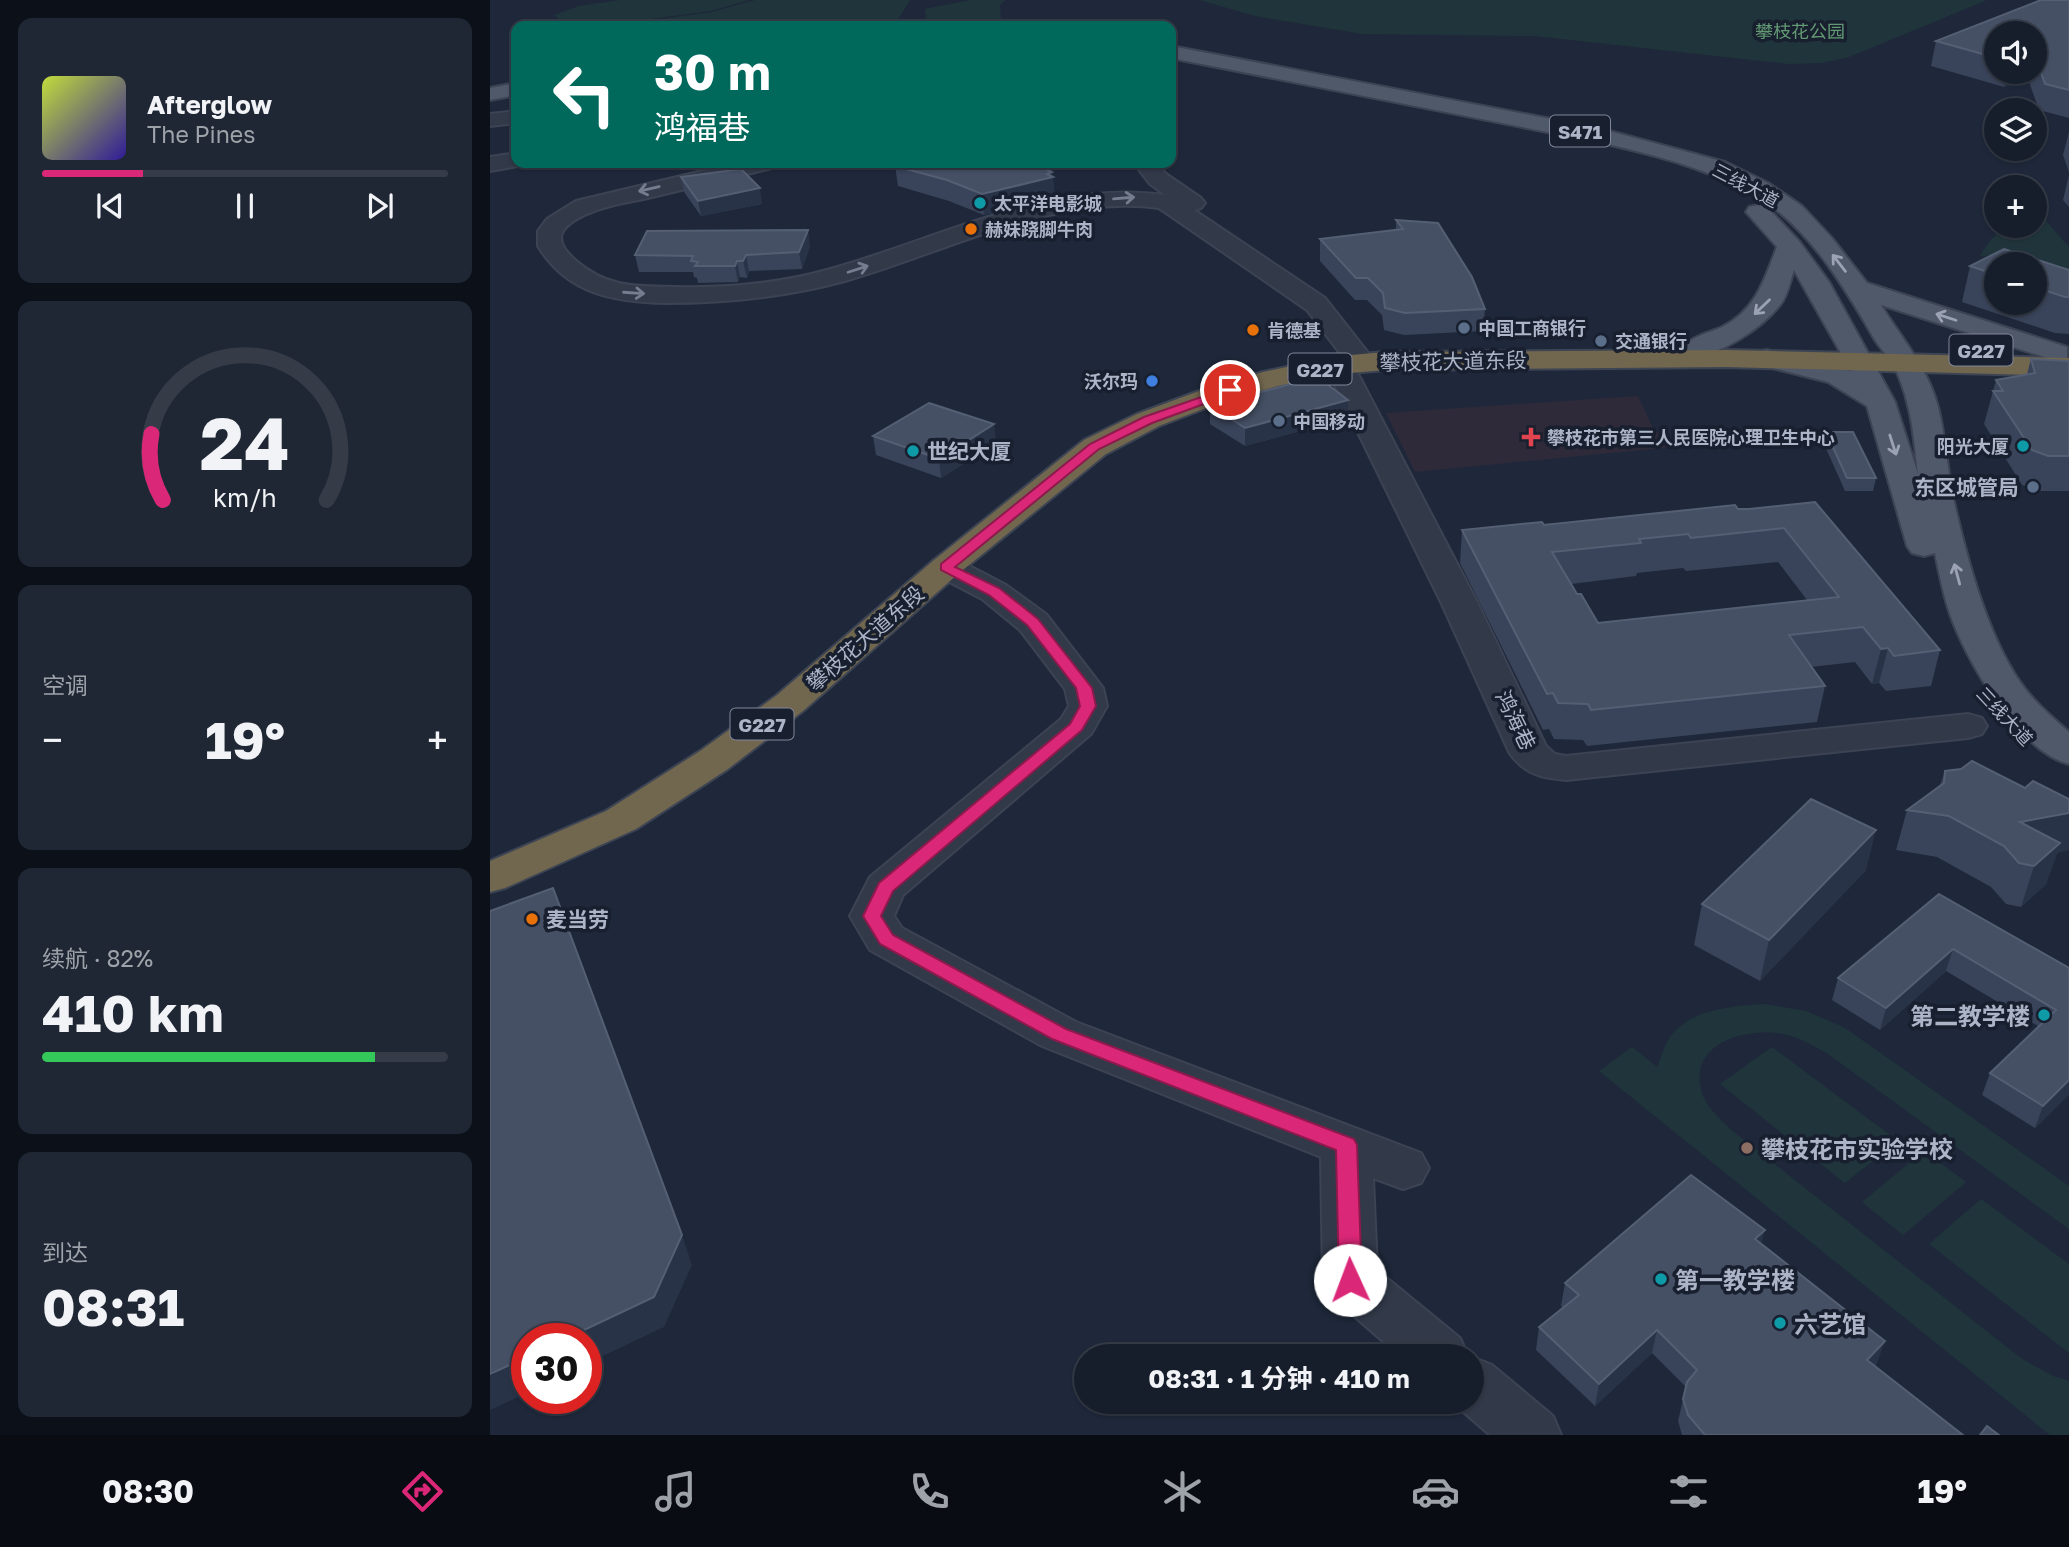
<!DOCTYPE html>
<html lang="zh">
<head>
<meta charset="utf-8">
<style>
	body { margin:0; font-family:"Golos Text","Noto Sans SC",sans-serif; background:#1f2734; color:#f1f3f6; height:100vh; display:flex; flex-direction:column; font-size:26px; white-space:nowrap }
	* { box-sizing:border-box; margin:0 }
	p { font-size:23px; color:#9ea2a9 }
	.icon { flex:none; width:38px; height:38px; fill:none; stroke:currentColor; stroke-width:2; stroke-linecap:round; stroke-linejoin:round }
	.map { position:relative; flex:1; overflow:hidden }
	.panel { display:flex; flex-direction:column; gap:18px; padding:18px; background:#0c1018; width:490px }
	.panel>* { flex:none }
	.top-card { position:absolute; left:21px; top:21px; width:665px; height:147px; border-radius:14px; box-shadow:0 2px 5px #0004,0 0 0 2px #353c48; background:#00695c; color:#fff; overflow:hidden }
	.controls { position:absolute; left:1494px; top:21px; display:grid; gap:14px }
	.controls a { display:grid; place-items:center; width:63px; height:63px; border-radius:50%; background:#161e2c; box-shadow:0 2px 5px #0004,0 0 0 2px #353c48; font-size:35px }
	.speed { position:absolute; left:21px; top:1323px; display:flex; gap:14px; font-size:35px; font-weight:700; text-align:center }
	.speed>* { display:grid; place-content:center; width:91px; height:91px; border-radius:50%; background:#161e2c; box-shadow:0 2px 5px #0004,0 0 0 2px #353c48; line-height:1 }
	.speed .limit { border:10px solid #d22; background:#fff; color:#111 }
	.pin { position:absolute; display:grid; place-items:center; width:60px; height:60px; color:#fff; margin:-30px; border:4px solid #fff; border-radius:50%; box-shadow:0 2px 7px #0007 }
	.me { position:absolute; width:77px; margin:-38px; rotate:358deg; stroke-linejoin:round; filter:drop-shadow(0 0 5px #0008) }
	.turn { display:flex; align-items:center; gap:24px; height:147px; padding:0 28px; font-size:32px }
	.turn .icon { width:91px; height:91px; stroke-width:2.5 }
	.turn b { display:block; font-size:49px; line-height:60px }
	.big { font-size:52px; font-weight:700; line-height:1.1 }
	.panel .tile { flex:1; display:flex; flex-direction:column; justify-content:center; gap:10px; min-width:0; padding:0 24px; border-radius:14px; background:#1f2734 }
	.panel .dial { align-items:center; gap:0 }
	.dial svg { height:182px; overflow:visible; fill:none; stroke:#353c48; stroke-width:7; stroke-linecap:round; text-anchor:middle }
	.dial text { fill:#f1f3f6; stroke:none }
	.song { display:flex; align-items:center; gap:21px }
	.cover { width:84px; height:84px; border-radius:10px; background:linear-gradient(135deg,hsl(70 70% 55%),hsl(250 70% 35%)) }
	.played { height:7px; border-radius:4px; background:linear-gradient(90deg,#db2777 25%,#353c48 25%) }
	.keys { display:flex; justify-content:space-around; direction:ltr }
	.heat { display:flex; justify-content:space-between; align-items:center; font-size:38px; direction:ltr }
	.charge { height:10px; border-radius:5px; background:linear-gradient(90deg,#34c759 82%,#353c48 0) }
	.trip { position:absolute; left:584px; top:1344px; width:410px; height:70px; border-radius:35px; background:#161e2c; box-shadow:0 2px 5px #0004,0 0 0 2px #353c48; font-weight:700; line-height:70px; text-align:center }
	.dock { display:flex; height:112px; justify-content:space-around; align-items:center; background:#090c12; color:#9ea2a9 }
	.dock .icon { width:49px; height:49px }
	.dock .active { color:#db2777 }
	.dock b { font-size:32px; color:#f1f3f6 }
	main { display:flex; flex:1; min-height:0 }
	.map>svg:first-child { display:block }
</style>
</head>
<body>
<main>
<section class="panel">
<div class="tile">
<div class="song"><i class="cover"></i><div><b>Afterglow</b><p>The Pines</p></div></div>
<div class="played"></div>
<div class="keys"><svg class="icon" aria-label="previous" viewBox="0 0 24 24"><path d="M18 5L8 12l10 7zM5 5v14"/></svg><svg class="icon" aria-label="pause" viewBox="0 0 24 24"><path d="M8 5v14M16 5v14"/></svg><svg class="icon" aria-label="next" viewBox="0 0 24 24"><path d="M6 5l10 7-10 7zM19 5v14"/></svg></div>
</div>
<div class="tile dial"><svg viewBox="0 0 100 80">
<path d="M14 69A42 42 0 1 1 86 69"/>
<path d="M14 69A42 42 0 0 1 9 40" stroke="#db2777"/>
<text x="50" y="56" font-size="32" font-weight="700">24</text>
<text x="50" y="72" font-size="11">km/h</text>
</svg></div>
<div class="tile"><p>空调</p>
<div class="heat"><a>−</a><b class="big">19°</b><a>+</a></div>
</div>
<div class="tile"><p>续航 · 82%</p><b class="big">410 km</b><div class="charge"></div></div>
<div class="tile"><p>到达</p><b class="big">08:31</b></div>
</section>
<div class="map">
<svg width="1579" height="1435" viewBox="0 0 1579 1435">
	<rect width="100%" height="100%" fill="#1e283a"/>
	<polygon fill="#2e2a3a" points="1148,396 1163,428 1183,447 925,472 896,413"/>
	<g fill="#20353b">
		<polygon points="130,0 259,0 221,11 107,26 78,26 64,15 89,6"/>
		<polygon points="265,0 420,0 407,21 294,26 118,26 222,12"/>
		<polygon points="481,0 515,0 510,5 511,22 498,26 437,24 435,9"/>
		<polygon points="710,0 1497,0 1359,57 1332,63 1299,64 1045,36 873,34 765,16"/>
		<path d="M1548 212 1579 247V277L1512 255 1490 256C1506 229 1515 226 1545 226V213Z"/>
		<path d="M1275 1004 1316 1011 1355 1028 1579 1186V1229L1338 1054C1324 1046 1310 1037 1293 1034 1258 1027 1199 1042 1211 1090 1215 1106 1229 1118 1240 1129L1532 1359 1563 1376 1579 1381V1435H1560L1109 1071 1142 1047 1167 1067C1171 1058 1174 1048 1178 1040 1198 1009 1242 1006 1275 1004Z"/>
		<polygon points="1282,1047 1408,1141 1355,1183 1230,1084"/>
		<polygon points="1434,1151 1476,1182 1413,1235 1372,1202"/>
		<polygon points="1491,1199 1579,1264 1579,1353 1439,1244"/>
	</g>
	<g fill="none" stroke-linecap="round" stroke-linejoin="round">
		<g stroke="#3c4353" stroke-width="4">
			<g id="minor">
				<polygon points="26,111 26,123 0,126 0,114"/>
				<polygon points="26,153 26,163 35,163 34,165 0,171 0,157"/>
				<path d="M246 163H285L282 168C241 178 199 188 158 198 140 202 119 205 102 212 92 215 76 224 72 233 68 244 78 253 85 260 118 288 144 286 184 287 236 288 287 284 337 270 446 240 560 179 675 195L660 184 644 163H667L676 174 711 198 715 203 711 208 704 210 835 298 886 363 882 369 866 370 987 602 1056 746 1065 754 1076 756 1478 714 1492 718 1497 726 1492 734 1478 738 1076 780C1051 778 1034 774 1019 752L951 602 835 365 839 359 853 357 817 310 669 208C565 193 454 253 355 281 296 297 238 303 176 303 124 302 77 294 48 246V231L57 219 86 201Z"/>
				<polygon points="456,557 468,560 516,585 556,614 613,688 617,706 601,734 413,895 404,916 412,928 586,1022 931,1153 939,1168 931,1183 913,1189 883,1178 887,1270 970,1338 978,1356 910,1356 841,1296 833,1280 831,1157 552,1046 380,950 360,916 380,877 571,719 579,706 575,689 530,630 492,599 444,574 439,567 444,560"/>
				<polygon points="982,1357 1002,1365 1063,1416 1071,1435 1000,1435 962,1402 982,1402"/>
			</g>
		</g>
		<g stroke="#3c4353" stroke-width="4">
			<g id="major">
				<path d="M681 46 1108 128 1235 162 1278 183 1312 206 1342 238 1377 283 1577 347V359L1567 361 1391 305C1412 339 1438 368 1448 407 1456 438 1457 471 1464 502 1477 559 1497 634 1530 682 1543 701 1562 717 1579 732V764C1528 751 1475 659 1459 611 1453 593 1449 572 1445 553L1434 556 1422 553 1417 546 1377 406 1338 382 1267 364 1263 358 1267 352 1277 350 1361 371 1304 270C1300 281 1298 296 1290 305 1273 327 1225 361 1197 354L1193 348C1201 336 1219 333 1232 327 1266 310 1274 280 1287 247L1256 212 1259 207 1268 205 1277 207 1309 241 1339 282 1405 402 1428 474C1425 452 1424 428 1418 406 1415 392 1408 372 1401 361 1396 354 1390 348 1385 340 1353 285 1317 223 1259 192 1211 166 1160 154 1108 142L681 58Z"/>
				<polygon points="26,83 26,95 0,100 0,88"/>
			</g>
		</g>
		<g stroke="#3d4454" stroke-width="4">
			<polygon id="highway" points="1237,350 1579,358 1579,376 1237,367 895,370 849,374 788,386 729,403 669,426 616,454 468,574 313,711 238,769 146,829 15,888 0,892 0,861 116,811 210,751 287,695 444,560 594,440 647,414 709,391 773,372 849,356 895,352"/>
		</g>
		<use href="#minor" fill="#323a4a" fill-rule="evenodd"/>
		<use href="#major" fill="#50596a" fill-rule="evenodd"/>
		<use href="#highway" fill="#71664e" fill-rule="evenodd"/>
	</g>
	<g fill="#394359" fill-rule="evenodd">
		<path d="M1579 0V118L1549 110 1538 79 1514 87 1441 66 1446 41ZM1507 33H1545V72H1507Z"/>
		<polygon points="1579,132 1579,172 1573,155"/>
		<polygon points="405,166 562,172 565,198 494,215 459,201 408,186"/>
		<polygon points="1579,175 1579,207 1573,200"/>
		<polygon points="191,177 272,204 211,216 194,192"/>
		<polygon points="906,220 995,309 993,331 914,335 894,330 892,315 877,300 865,300 830,261 830,239 906,230"/>
		<polygon points="320,246 312,269 259,271 257,278 250,277 248,282 208,283 207,278 204,277 203,272 149,272 145,255"/>
		<path d="M1514 249 1579 270V334L1565 333 1472 302 1480 266ZM1507 264H1545V303H1507Z"/>
		<polygon points="1541,359 1579,361 1579,491 1548,491 1532,485 1494,424 1506,380 1537,374"/>
		<polygon points="720,405 858,418 755,446 720,424"/>
		<polygon points="1336,432 1386,478 1383,491 1355,491 1334,444"/>
		<polygon points="383,436 506,443 451,478 386,455"/>
		<path d="M1325 502 1450 650 1441 686 1396 691 1389 683 1382 684 1365 662 1321 667 1335 686 1327 722 1097 746 1093 740 1064 739 1059 729 1053 730 970 563 972 530 1259 509ZM1288 562 1317 600 1108 623 1087 594 1081 584 1146 576 1147 573 1193 568 1196 571Z"/>
		<polygon points="1455,771 1567,853 1556,884 1531,907 1516,904 1501,887 1447,857 1406,850 1417,810 1450,785"/>
		<polygon points="1376,870 1270,981 1204,945 1212,904"/>
		<polygon points="1449,894 1579,968 1579,1094 1545,1128 1492,1095 1500,1073 1548,1026 1456,971 1390,1030 1342,1000 1348,978"/>
		<polygon points="1271,1244 1387,1363 1385,1366 1473,1435 1192,1435 1188,1421 1196,1387 1162,1353 1105,1406 1046,1350 1049,1327 1073,1308 1071,1306 1075,1283"/>
	</g>
	<g fill="#293348">
		<polygon points="1518,72 1540,72 1538,79 1514,87"/>
		<polygon points="562,172 562,178 563,177 565,198 494,215 492,194"/>
		<polygon points="270,188 272,204 211,216 208,201"/>
		<polygon points="318,230 320,246 312,269 309,252"/>
		<polygon points="256,255 259,271 257,278 253,261"/>
		<polygon points="247,261 250,277 248,282 245,266"/>
		<polygon points="858,400 858,418 755,446 755,428"/>
		<polygon points="504,424 506,443 451,478 449,459"/>
		<polygon points="1398,648 1389,683 1382,684 1391,649"/>
		<polygon points="1579,813 1579,850 1567,853 1556,884 1531,907 1544,866 1530,822"/>
		<polygon points="1386,830 1376,870 1270,981 1279,940"/>
		<polygon points="1463,949 1456,971 1390,1030 1396,1008"/>
		<polygon points="1579,1080 1579,1094 1545,1128 1553,1106"/>
		<polygon points="1275,1230 1269,1252 1265,1239"/>
		<polygon points="192,1235 202,1265 174,1327 96,1364 96,1339 75,1339"/>
		<polygon points="1167,1330 1162,1353 1105,1406 1109,1384"/>
		<polygon points="1395,1341 1387,1363 1369,1382 1377,1360"/>
		<polygon points="37,1357 37,1393 0,1410 0,1374"/>
	</g>
	<g fill="#455065" stroke="#555f74" stroke-width="2" fill-rule="evenodd">
		<polygon points="1551,0 1579,0 1579,90 1555,84 1545,55 1545,33 1507,33 1507,58 1446,41"/>
		<polygon points="412,163 542,163 562,172 557,174 563,177 492,194 457,180 405,166"/>
		<polygon points="251,169 270,188 208,201 191,177"/>
		<polygon points="906,220 948,223 982,277 995,309 915,313 895,308 893,293 878,278 866,278 830,239 913,229"/>
		<polygon points="318,230 309,252 256,255 253,261 247,261 245,266 205,266 208,262 201,261 203,256 145,255 157,231"/>
		<polygon points="1514,249 1579,270 1579,297 1575,297 1545,287 1545,264 1507,264 1507,275 1480,266"/>
		<polygon points="1541,359 1579,361 1579,456 1558,456 1542,450 1503,391 1513,391 1506,380 1545,373"/>
		<polygon points="828,377 858,400 755,428 720,405"/>
		<polygon points="439,403 504,424 449,459 383,436"/>
		<polygon points="1336,432 1363,432 1386,478 1357,478"/>
		<path d="M1325 502 1450 650 1404 656 1398 648 1391 649 1373 627 1299 635 1335 686 1101 710 1098 704 1068 703 1063 693 1057 694 972 530 1052 522 1054 525 1245 505 1248 509H1259ZM1294 528 1349 597 1108 623 1091 594H1087L1062 552 1151 543 1149 539 1198 534 1201 538Z"/>
		<polygon points="1482,761 1535,788 1543,781 1579,799 1579,813 1530,822 1570,843 1544,866 1529,863 1514,846 1459,816 1417,810 1454,783 1455,771 1471,769"/>
		<polygon points="1321,799 1386,830 1279,940 1212,904"/>
		<polygon points="63,888 192,1235 164,1297 75,1339 37,1339 37,1357 0,1374 0,911"/>
		<polygon points="1449,894 1579,968 1579,1080 1553,1106 1500,1073 1566,1010 1463,949 1396,1008 1348,978"/>
		<polygon points="1201,1175 1275,1230 1265,1239 1395,1341 1377,1360 1473,1435 1215,1435 1198,1415 1193,1399 1197,1382 1207,1370 1167,1330 1109,1384 1049,1327 1089,1295 1075,1283"/>
		<polygon points="1497,1426 1509,1435 1490,1435"/>
	</g>
	<defs><path id="oneway-shaft" d="M-6 0H5M1.5-3L5.5 0L1.5 3" fill="none" stroke-width="1.6" stroke-linecap="round" stroke-linejoin="round" transform="scale(1.75)"/></defs>
	<g stroke="#757d8f">
		<use href="#oneway-shaft" transform="translate(159 189) rotate(167)"/>
		<use href="#oneway-shaft" transform="translate(634 198) rotate(-5)"/>
		<use href="#oneway-shaft" transform="translate(368 269) rotate(-18)"/>
		<use href="#oneway-shaft" transform="translate(144 293) rotate(4)"/>
	</g>
	<g stroke="#9aa2b4">
		<use href="#oneway-shaft" transform="translate(1349 263) rotate(-128)"/>
		<use href="#oneway-shaft" transform="translate(1272 307) rotate(136)"/>
		<use href="#oneway-shaft" transform="translate(1456 317) rotate(-162)"/>
		<use href="#oneway-shaft" transform="translate(1403 445) rotate(72)"/>
		<use href="#oneway-shaft" transform="translate(1467 574) rotate(-105)"/>
	</g>
	<polygon fill="#db2777" stroke="#8e194d" stroke-width="2" points="740,387 744,388 744,393 662,423 609,449 465,567 509,588 548,619 602,688 606,706 592,730 403,891 391,916 403,935 576,1029 864,1139 867,1145 872,1280 868,1286 860,1289 853,1286 849,1280 846,1150 562,1039 390,944 373,916 389,883 580,724 590,706 586,688 537,625 499,595 451,570 451,564 600,444 654,417"/>
	<g fill="#0f9aa8" stroke="#181f2e" stroke-width="2.5">
		<circle cx="490" cy="203" r="7"/>
		<circle cx="1533" cy="446" r="7"/>
		<circle cx="423" cy="451" r="7"/>
		<circle cx="1554" cy="1015" r="7"/>
		<circle cx="1171" cy="1279" r="7"/>
		<circle cx="1290" cy="1323" r="7"/>
	</g>
	<g fill="#e8710a" stroke="#181f2e" stroke-width="2.5">
		<circle cx="481" cy="229" r="7"/>
		<circle cx="763" cy="330" r="7"/>
		<circle cx="42" cy="919" r="7"/>
	</g>
	<g fill="#5c6f8a" stroke="#181f2e" stroke-width="2.5">
		<circle cx="974" cy="328" r="7"/>
		<circle cx="1111" cy="341" r="7"/>
		<circle cx="789" cy="421" r="7"/>
		<circle cx="1543" cy="487" r="7"/>
	</g>
	<circle fill="#3f7fe0" stroke="#181f2e" stroke-width="2.5" cx="662" cy="381" r="7"/>
	<path fill="#e0444e" stroke="#181f2e" stroke-width="2.5" d="M1037.5 426.5h7v7h7v7h-7v7h-7v-7h-7v-7h7z"/>
	<circle fill="#8d6e63" stroke="#181f2e" stroke-width="2.5" cx="1257" cy="1148" r="7"/>
	<g text-anchor="middle" dominant-baseline="central" stroke-width="7" stroke-linejoin="round" paint-order="stroke">
		<g font-size="18" fill="#629973" stroke="#181f2e">
			<text x="1310" y="31">攀枝花公园</text>
		</g>
		<g font-size="18" fill="#acb4c7" stroke="#181f2e">
			<text transform="translate(1256 185) rotate(28)">三线大道</text>
			<text transform="translate(1515 716) rotate(47)">三线大道</text>
		</g>
		<g font-size="18" font-weight="bold" fill="#acb4c7" stroke="#181f2e" text-anchor="start">
			<text x="504" y="203">太平洋电影城</text>
			<text x="495" y="229">赫妹跷脚牛肉</text>
			<text x="988" y="328">中国工商银行</text>
			<text x="777" y="330">肯德基</text>
			<text x="1125" y="341">交通银行</text>
			<text x="648" y="381" text-anchor="end">沃尔玛</text>
			<text x="803" y="421">中国移动</text>
			<text x="1057" y="437">攀枝花市第三人民医院心理卫生中心</text>
			<text x="1519" y="446" text-anchor="end">阳光大厦</text>
		</g>
		<g fill="#181f2e" stroke="#808799" stroke-width="2">
			<rect x="1060" y="115.5" width="60" height="31" rx="5"/>
			<rect x="1459.5" y="334.5" width="63" height="31" rx="5"/>
			<rect x="798.5" y="353.5" width="63" height="31" rx="5"/>
			<rect x="240.5" y="708.5" width="63" height="31" rx="5"/>
		</g>
		<g font-size="19" font-weight="bold" fill="#acb4c7">
			<text x="1090" y="131">S471</text>
			<text x="1491" y="350">G227</text>
			<text x="830" y="369">G227</text>
			<text x="272" y="724">G227</text>
		</g>
		<g font-size="21" fill="#acb4c7" stroke="#181f2e">
			<text transform="translate(963 361) rotate(-1)">攀枝花大道东段</text>
			<text transform="translate(375 638) rotate(-41)">攀枝花大道东段</text>
			<text transform="translate(1026 720) rotate(64)">鸿海巷</text>
		</g>
		<g font-size="21" font-weight="bold" fill="#acb4c7" stroke="#181f2e" text-anchor="start">
			<text x="437" y="451">世纪大厦</text>
			<text x="1529" y="487" text-anchor="end">东区城管局</text>
			<text x="56" y="919">麦当劳</text>
		</g>
		<g font-size="24" font-weight="bold" fill="#acb4c7" stroke="#181f2e" text-anchor="start">
			<text x="1540" y="1015" text-anchor="end">第二教学楼</text>
			<text x="1271" y="1148">攀枝花市实验学校</text>
			<text x="1185" y="1279">第一教学楼</text>
			<text x="1304" y="1323">六艺馆</text>
		</g>
	</g>
</svg>
<div class="controls">
<a><svg class="icon" aria-label="sound" viewBox="0 0 24 24"><path d="M4 9h4l5-4v14l-5-4H4zM17 9q2 3 0 6"/></svg></a>
<a><svg class="icon" aria-label="layers" viewBox="0 0 24 24"><path d="M12 4l9 5-9 5-9-5zM3 14l9 5 9-5"/></svg></a>
<a>+</a>
<a>−</a>
</div>
<div class="speed"><div class="limit">30</div></div>
<div class="pin" style="left:740px;top:390px;background:#d93025"><svg class="icon" aria-label="arrive" viewBox="0 0 24 24"><path d="M6 21V4h12l-3 4 3 4H6"/></svg></div>
<svg class="me" style="left:860px;top:1280px" viewBox="-20 -20 40 40"><circle r="19" fill="#fff"/><path d="M0-13L10 11 0 6-10 11z" fill="#db2777"/></svg>
<div class="trip">08:31 · 1 分钟 · 410 m</div>
<div class="top-card">
<div class="turn"><svg class="icon" aria-label="left" viewBox="0 0 24 24"><path d="M17 20v-9H6M10 6l-5 5 5 5"/></svg><div><b>30 m</b>鸿福巷</div></div>
</div>
</div>
</main>
<nav class="dock">
<b>08:30</b>
<svg class="icon active" aria-label="directions" viewBox="0 0 24 24"><path d="M12 3l9 9-9 9-9-9zM9 14v-3h6M13 9l2 2-2 2"/></svg>
<svg class="icon" aria-label="music" viewBox="0 0 24 24"><path d="M9 18V5l10-2v13"/><circle cx="6" cy="18" r="3"/><circle cx="16" cy="16" r="3"/></svg>
<svg class="icon" aria-label="phone" viewBox="0 0 24 24"><path d="M5 4h4l2 5-3 2q2 4 5 5l2-3 5 2v4C11 20 4 13 5 4z"/></svg>
<svg class="icon" aria-label="climate" viewBox="0 0 24 24"><path d="M12 3v18M4 7l16 10M4 17L20 7"/></svg>
<svg class="icon" aria-label="car" viewBox="0 0 24 24"><path d="M5 17H2v-5l4-1 3-4h7l3 4 3 1v5h-3M9 17h6M6 11h13"/><circle cx="7" cy="17" r="2"/><circle cx="17" cy="17" r="2"/></svg>
<svg class="icon" aria-label="filters" viewBox="0 0 24 24"><path d="M4 7h16M4 17h16"/><circle cx="9" cy="7" r="2"/><circle cx="15" cy="17" r="2"/></svg>
<b>19°</b>
</nav>
</body>
</html>
